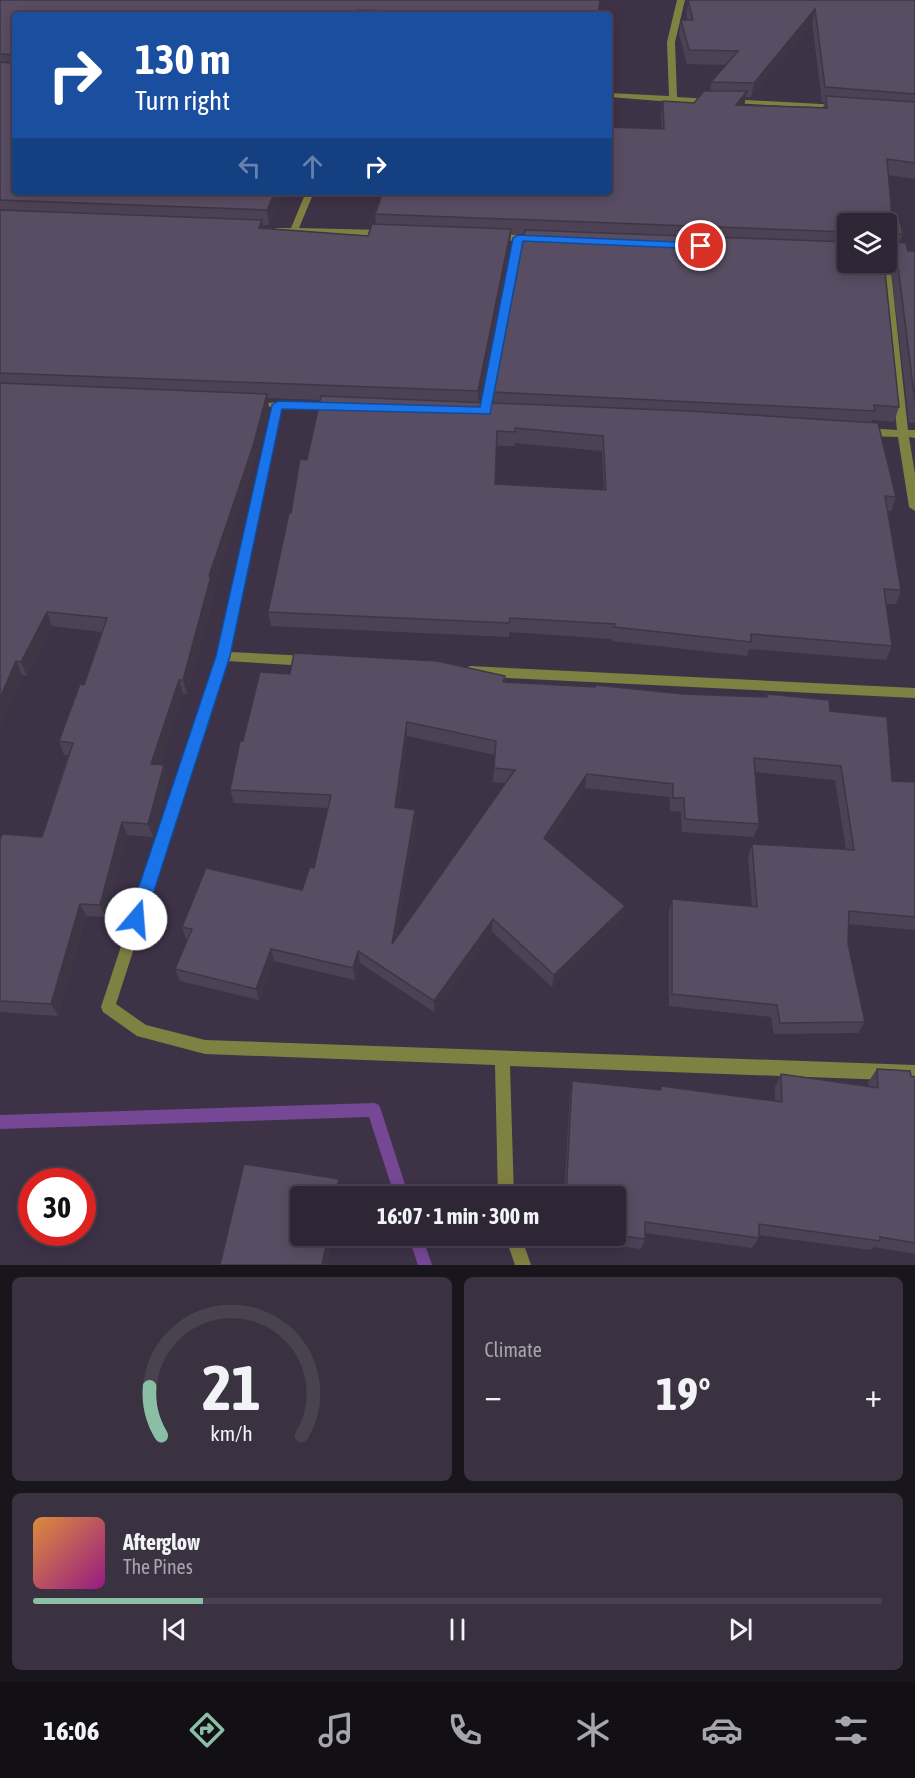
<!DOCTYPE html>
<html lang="en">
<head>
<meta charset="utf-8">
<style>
	body { margin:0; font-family:"Asap Condensed",sans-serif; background:#3a3241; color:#f1f3f6; height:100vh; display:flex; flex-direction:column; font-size:22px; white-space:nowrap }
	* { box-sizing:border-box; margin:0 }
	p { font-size:20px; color:#a7a5ad }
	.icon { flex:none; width:33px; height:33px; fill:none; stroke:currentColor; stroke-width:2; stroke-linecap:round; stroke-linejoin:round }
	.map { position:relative; height:1265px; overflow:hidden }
	.panel { display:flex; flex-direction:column; gap:12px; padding:12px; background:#19151d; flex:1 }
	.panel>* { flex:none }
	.top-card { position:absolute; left:12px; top:12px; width:600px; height:183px; border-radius:6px; box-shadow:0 3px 15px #0003,0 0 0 2px #494350; background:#1a4fa0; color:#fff; overflow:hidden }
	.buttons { position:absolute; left:837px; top:213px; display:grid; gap:12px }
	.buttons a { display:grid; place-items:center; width:60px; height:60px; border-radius:6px; background:#2e2635; box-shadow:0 3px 15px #0003,0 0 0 2px #494350; font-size:30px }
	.speed { position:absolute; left:18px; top:1168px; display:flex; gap:12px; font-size:30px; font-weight:700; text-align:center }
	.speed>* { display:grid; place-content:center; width:78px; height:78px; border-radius:50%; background:#2e2635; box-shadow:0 3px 15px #0003,0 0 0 2px #494350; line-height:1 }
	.speed .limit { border:9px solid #d22; background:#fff; color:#111 }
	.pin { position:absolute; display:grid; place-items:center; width:51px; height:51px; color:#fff; margin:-26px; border:3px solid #fff; border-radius:50%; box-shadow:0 2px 6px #0007 }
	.me { position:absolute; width:66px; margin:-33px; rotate:18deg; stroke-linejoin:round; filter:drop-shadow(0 0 4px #0008) }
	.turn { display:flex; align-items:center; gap:21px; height:126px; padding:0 24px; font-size:27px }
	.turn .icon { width:78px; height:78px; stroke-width:2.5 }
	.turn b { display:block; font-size:42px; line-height:51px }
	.lanes { display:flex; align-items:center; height:57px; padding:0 24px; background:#0003; justify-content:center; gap:30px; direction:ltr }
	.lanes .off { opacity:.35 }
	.big { font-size:45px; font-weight:700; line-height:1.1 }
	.panel .tile { flex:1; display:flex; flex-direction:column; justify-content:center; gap:9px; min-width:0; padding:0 21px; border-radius:9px; background:#3a3241 }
	.panel .dial { align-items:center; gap:0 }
	.dial svg { height:156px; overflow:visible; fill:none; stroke:#494350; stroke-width:7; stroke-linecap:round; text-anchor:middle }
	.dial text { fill:#f1f3f6; stroke:none }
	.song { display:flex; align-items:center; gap:18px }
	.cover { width:72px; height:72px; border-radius:9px; background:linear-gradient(135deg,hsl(30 70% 55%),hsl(310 70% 35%)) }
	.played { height:6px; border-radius:3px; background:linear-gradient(90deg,#8abfa5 20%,#494350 20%) }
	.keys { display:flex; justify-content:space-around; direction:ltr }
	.heat { display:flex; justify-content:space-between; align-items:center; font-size:33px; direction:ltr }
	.panel .tiles { flex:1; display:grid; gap:12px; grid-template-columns:1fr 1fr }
	.tile:last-child { grid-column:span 2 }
	.trip { position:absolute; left:290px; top:1186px; width:336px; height:60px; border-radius:6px; background:#2e2635; box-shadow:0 3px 15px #0003,0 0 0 2px #494350; font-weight:700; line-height:60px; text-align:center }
	.tab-bar { display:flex; height:96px; justify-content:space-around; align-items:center; background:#120f15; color:#a7a5ad }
	.tab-bar .icon { width:42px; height:42px }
	.tab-bar .selected { color:#8abfa5 }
	.tab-bar b { font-size:27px; color:#f1f3f6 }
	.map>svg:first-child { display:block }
</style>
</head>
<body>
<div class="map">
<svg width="915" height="1265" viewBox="0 0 915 1265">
	<rect width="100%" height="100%" fill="#3e3247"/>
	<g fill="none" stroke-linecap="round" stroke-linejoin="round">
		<g fill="#754795" fill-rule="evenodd">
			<polygon points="374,1103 379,1105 381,1110 409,1197 395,1197 369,1117 0,1129 0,1115"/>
			<polygon points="408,1236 422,1236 432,1265 418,1265"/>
		</g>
		<g fill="#7f8142" fill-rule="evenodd">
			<polygon points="677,0 685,0 675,42 677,97 710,99 714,101 713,103 673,102 609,97 609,93 669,96 667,42"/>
			<polygon points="728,99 839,105 843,107 839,109 731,103 727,101"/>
			<polygon points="306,192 314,192 299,228 385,230 389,233 385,236 276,232 276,228 291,228"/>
			<polygon points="495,234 538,236 543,239 538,242 522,241 490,411 485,414 480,411 513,241 492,239 492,235"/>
			<polygon points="886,250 915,252 915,258 886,256"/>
			<polygon points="886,260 890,262 908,430 915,430 915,438 909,437 915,474 915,511 909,507 898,437 865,436 860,432 865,428 897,430 880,262 886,262"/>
			<polygon points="278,402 336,404 341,407 336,410 282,409 230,652 308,656 312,658 314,661 312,664 308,666 227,661 116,1004 146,1025 205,1040 915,1065 915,1081 510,1066 514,1197 498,1197 495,1065 205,1054 137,1036 103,1012 101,1007 217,656 272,408 267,405 268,403"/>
			<polygon points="470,666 915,688 915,698 470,676 466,674 464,671 466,668"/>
			<polygon points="505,1236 521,1236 531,1265 515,1265"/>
		</g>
	</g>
	<g fill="#4d4255" fill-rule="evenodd">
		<path d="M0 0 599 15H15V192H284L269 225H263L264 228 368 236 376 224 375 214 381 196 347 194V192H425L474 195 662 129 661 116 663 101 694 103 710 91 711 82 726 65 687 64 679 34 681 20H688L686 14 688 3 687 0H915V179L888 175 892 217 903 234 900 242 908 251H915V423H909L890 259 893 248H888L848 224V262L899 407 894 422 872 420 871 423 896 497 891 511H888L901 590 896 604H886L892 646 886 660 749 649 747 656 612 641V639L509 632V637L271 626 268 612 291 513 307 460 320 400 267 398 269 409 255 460 214 586 215 590 187 694H183L160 765H164L168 779 153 837 127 835 106 917 86 916 58 1016 0 1012V839L42 837 68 755H64L59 741 84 685 102 632 52 626 27 676 22 675 0 728ZM812 23 822 102H825L823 107 744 105 746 97H751ZM511 234H524L494 392V403H479L510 244ZM515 443 602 451 604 490 495 484 497 446H514Z"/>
		<path d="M290 674 505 676V682L683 694 766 697 767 694 830 711 892 781 915 782V930L848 924V944L865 1022 858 1033 774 1034 771 1017 669 1006V911L672 899 752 906 748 857 752 844 846 850 835 780 755 772 759 824 754 837 682 832 681 812 670 811V797L585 788 548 842 625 906 622 919 552 987 492 932 434 1012 360 963 355 980 274 961 259 1000 180 981 175 969 188 939H186L182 927 302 890 314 868 328 808 234 803 230 790 243 741ZM407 736 495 755 493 782 506 783 396 938 416 823 415 810 398 808Z"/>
		<polygon points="877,1069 915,1077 915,1254 874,1247 871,1250 759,1235 759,1238 752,1248 645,1233 645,1239 641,1249 562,1239 562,1236 615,1236 615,1197 564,1197 570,1093 572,1081 660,1090 661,1086 775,1101 775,1087 781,1074 869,1086 868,1082"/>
	</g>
	<g fill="#3e3645">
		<polygon points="815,9 812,23 751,97 754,83"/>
		<polygon points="747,91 744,106 736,105"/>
		<polygon points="275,192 284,192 269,225 267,210"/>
		<polygon points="262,220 264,235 259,228"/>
		<polygon points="511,229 510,244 478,406 478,391"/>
		<polygon points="890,243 886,254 886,245"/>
		<polygon points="267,394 269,409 255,460 214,586 215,590 187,694 183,680 209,576"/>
		<polygon points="47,612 52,626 27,676 21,662"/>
		<polygon points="16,661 22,675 0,728 0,698"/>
		<polygon points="179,680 183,694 156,778 151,764"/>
		<polygon points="407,722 407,736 396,821 395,807"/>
		<polygon points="164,765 168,779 153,837 148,824"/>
		<polygon points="587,774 585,788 542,851 544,838"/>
		<polygon points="415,810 416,823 393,956 392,944"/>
		<polygon points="122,822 127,835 106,917 100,905"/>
		<polygon points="80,904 86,916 58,1016 51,1004"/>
		<polygon points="625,906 622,919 552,987 554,975"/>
		<polygon points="493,919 492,932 434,1012 434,1001"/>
		<polygon points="271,949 274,961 259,1000 256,989"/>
		<polygon points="358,951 360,963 355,980 353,968"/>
		<polygon points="339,1179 342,1191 341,1197 335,1197"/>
		<polygon points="328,1236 333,1236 328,1265 322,1265"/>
	</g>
	<g fill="#594d63" stroke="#3e3645" stroke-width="1.5" fill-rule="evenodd">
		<polygon points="0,0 600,0 598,15 501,15 501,14 358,10 357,15 15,15 15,192 275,192 267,210 0,200 0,62 11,63 13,61 13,55 0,54"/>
		<polygon points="688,0 915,0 915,94 825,87 815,9 754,83 711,82 738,51 689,50 681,20 693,20"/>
		<polygon points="704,91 747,91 736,105 827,108 826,96 915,102 915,163 887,159 892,217 899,218 903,234 889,234 890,243 886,245 886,224 848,224 848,232 375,214 383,192 425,192 474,195 474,192 609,192 609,127 664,129 663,101 694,103"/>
		<polygon points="0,210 262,220 259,228 368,236 372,224 511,229 478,391 0,373"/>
		<polygon points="525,230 848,242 848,262 884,262 899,407 874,405 875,411 494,392"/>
		<polygon points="895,242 906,243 908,251 915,251 915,402"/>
		<polygon points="0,383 267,394 253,446 209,576 211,576 183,680 179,680 151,764 164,765 148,824 122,822 100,905 80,904 51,1004 0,1001 0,839 2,834 42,837 73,743 59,741 80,684 84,685 107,618 47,612 21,662 16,661 0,698"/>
		<path d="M321 396 689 411 878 423 896 497 885 496 901 590 884 589 892 646 751 634V642L614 627 615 624 510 618 509 623 268 612 289 513H291L300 459 307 460ZM515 428 603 436 606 490 495 484 497 431 515 432Z"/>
		<path d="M294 653 437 661 505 676 503 682 595 687V685L683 694 767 697V694L829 700 830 711 887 717 892 781 915 782V917L849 911 848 944 865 1022 780 1023 777 1005 672 994V899L757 907 752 844 854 850 841 766 754 758 759 824 685 819 684 798H673V784L587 774 544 838 625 906 554 975 493 919 434 1001 358 951 353 968 271 949 256 989 175 969 192 929 182 927 206 868 302 890 310 867 314 868 331 795 230 790 240 741H243L260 672 290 674ZM407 722 496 741 494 768 515 770 392 944 415 810 395 807Z"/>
		<polygon points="877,1069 910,1071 911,1076 915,1077 915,1243 880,1237 880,1241 759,1224 759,1238 645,1222 645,1239 615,1235 615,1197 566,1197 572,1081 661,1090 661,1086 782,1102 781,1074 878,1088"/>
		<polygon points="244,1164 339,1179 335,1197 300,1197 300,1236 328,1236 322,1265 220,1265"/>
	</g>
	<polygon fill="#1a73e8" stroke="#114b97" stroke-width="1.5" points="518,235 701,243 706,246 701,249 523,241 490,414 282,409 230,656 145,919 142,925 136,927 131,925 128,919 216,656 272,405 278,401 480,407 513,238"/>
</svg>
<div class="buttons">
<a><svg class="icon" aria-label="layers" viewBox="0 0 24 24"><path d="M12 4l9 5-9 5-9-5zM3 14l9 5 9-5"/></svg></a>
</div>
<div class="speed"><div class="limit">30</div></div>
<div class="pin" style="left:701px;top:246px;background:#d93025"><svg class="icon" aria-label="arrive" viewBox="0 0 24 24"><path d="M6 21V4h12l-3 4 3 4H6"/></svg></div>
<svg class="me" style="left:136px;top:919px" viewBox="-20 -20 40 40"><circle r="19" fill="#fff"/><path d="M0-13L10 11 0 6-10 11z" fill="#1a73e8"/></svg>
<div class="trip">16:07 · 1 min · 300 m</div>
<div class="top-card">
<div class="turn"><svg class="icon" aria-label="right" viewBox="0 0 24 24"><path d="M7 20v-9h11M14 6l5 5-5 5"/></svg><div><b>130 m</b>Turn right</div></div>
<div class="lanes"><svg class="icon off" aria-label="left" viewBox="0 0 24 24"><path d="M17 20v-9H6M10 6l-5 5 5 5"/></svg><svg class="icon off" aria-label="ahead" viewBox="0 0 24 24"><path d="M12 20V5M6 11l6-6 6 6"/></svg><svg class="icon" aria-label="right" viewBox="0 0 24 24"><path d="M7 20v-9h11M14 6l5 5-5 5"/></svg></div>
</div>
</div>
<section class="panel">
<div class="tiles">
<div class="tile dial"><svg viewBox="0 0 100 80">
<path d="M14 69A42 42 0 1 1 86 69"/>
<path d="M14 69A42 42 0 0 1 8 44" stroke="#8abfa5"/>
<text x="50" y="56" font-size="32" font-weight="700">21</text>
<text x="50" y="72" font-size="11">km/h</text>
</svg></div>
<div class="tile"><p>Climate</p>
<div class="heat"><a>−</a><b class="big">19°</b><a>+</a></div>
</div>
<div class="tile">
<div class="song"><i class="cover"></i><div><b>Afterglow</b><p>The Pines</p></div></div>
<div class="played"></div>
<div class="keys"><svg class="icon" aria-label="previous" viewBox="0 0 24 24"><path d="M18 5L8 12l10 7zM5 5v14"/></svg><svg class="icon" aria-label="pause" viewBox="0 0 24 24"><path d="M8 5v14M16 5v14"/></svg><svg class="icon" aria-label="next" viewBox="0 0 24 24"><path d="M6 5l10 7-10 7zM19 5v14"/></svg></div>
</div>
</div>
</section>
<nav class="tab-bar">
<b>16:06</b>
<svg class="icon selected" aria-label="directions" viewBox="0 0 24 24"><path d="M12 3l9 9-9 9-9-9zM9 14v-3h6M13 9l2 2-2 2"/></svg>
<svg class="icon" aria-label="music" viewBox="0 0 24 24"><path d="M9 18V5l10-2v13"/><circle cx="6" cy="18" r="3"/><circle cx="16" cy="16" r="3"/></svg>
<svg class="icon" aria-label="phone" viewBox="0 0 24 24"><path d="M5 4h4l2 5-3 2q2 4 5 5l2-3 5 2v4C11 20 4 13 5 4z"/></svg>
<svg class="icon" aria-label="climate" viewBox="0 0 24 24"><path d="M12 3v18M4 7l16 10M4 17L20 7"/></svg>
<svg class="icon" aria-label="car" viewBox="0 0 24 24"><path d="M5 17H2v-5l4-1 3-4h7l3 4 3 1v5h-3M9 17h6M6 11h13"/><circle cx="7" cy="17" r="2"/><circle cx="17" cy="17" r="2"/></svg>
<svg class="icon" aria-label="filters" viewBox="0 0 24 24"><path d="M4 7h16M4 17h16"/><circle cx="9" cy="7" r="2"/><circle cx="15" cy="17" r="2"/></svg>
</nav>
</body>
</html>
